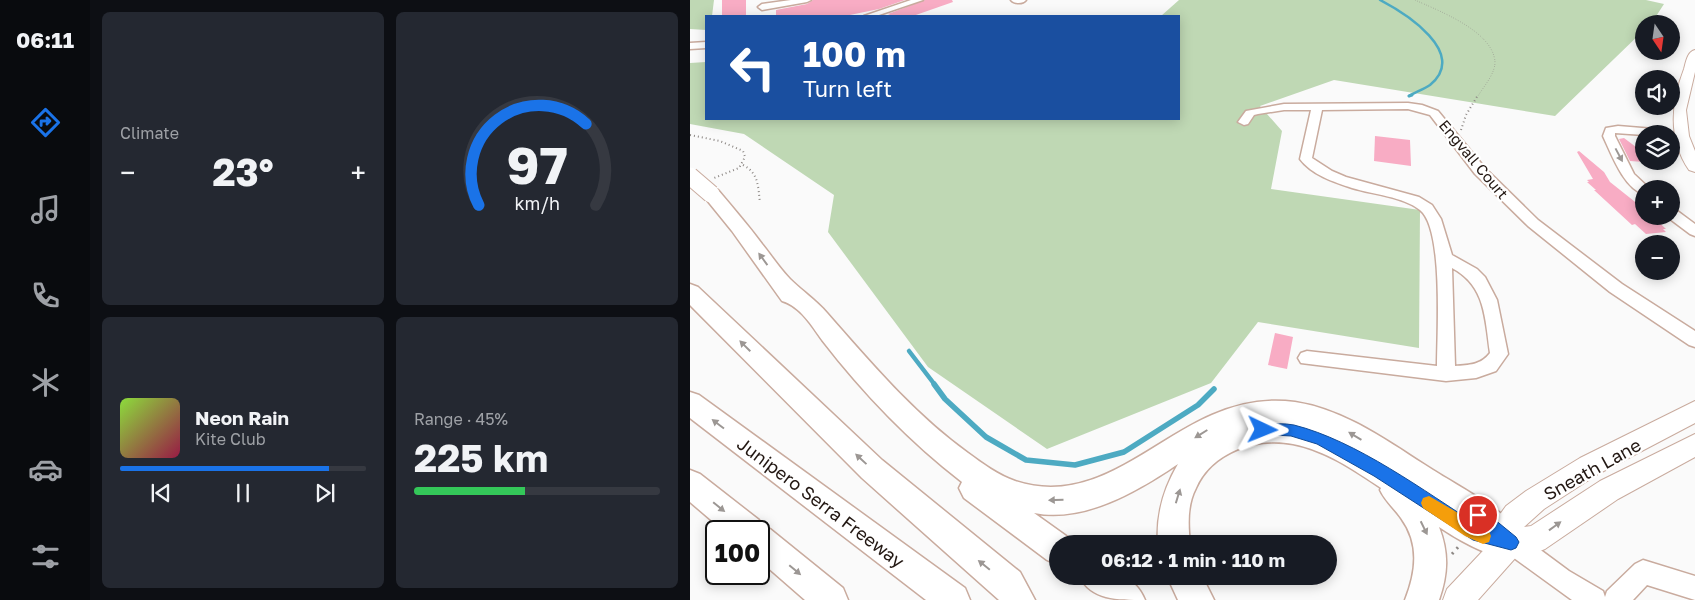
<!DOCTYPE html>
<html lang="en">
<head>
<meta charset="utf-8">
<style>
	body { margin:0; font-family:"Golos Text",sans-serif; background:#242831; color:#f1f3f6; height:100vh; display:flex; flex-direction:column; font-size:19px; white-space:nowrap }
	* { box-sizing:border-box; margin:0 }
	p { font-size:16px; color:#9ea1a6 }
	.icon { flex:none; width:28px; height:28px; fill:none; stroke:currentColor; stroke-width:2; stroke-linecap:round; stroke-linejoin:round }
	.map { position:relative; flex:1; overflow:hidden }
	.panel { display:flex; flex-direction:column; gap:12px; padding:12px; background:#0d0f14; width:600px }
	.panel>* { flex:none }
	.guide { position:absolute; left:15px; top:15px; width:475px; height:105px; border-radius:0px; box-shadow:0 2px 12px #0003; background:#1a4fa0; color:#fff; overflow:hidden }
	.needle { width:32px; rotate:167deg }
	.buttons { position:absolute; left:945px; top:15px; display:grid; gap:10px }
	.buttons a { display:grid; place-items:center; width:45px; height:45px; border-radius:50%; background:#171b24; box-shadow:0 2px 12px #0003; font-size:25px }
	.speed { position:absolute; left:15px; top:520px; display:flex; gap:10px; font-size:25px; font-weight:700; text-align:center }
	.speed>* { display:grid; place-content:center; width:65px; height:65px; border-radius:50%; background:#171b24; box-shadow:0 2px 12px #0003; line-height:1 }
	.speed .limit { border:2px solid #111; border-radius:8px; background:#fff; color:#111 }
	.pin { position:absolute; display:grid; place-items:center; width:42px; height:42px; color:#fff; margin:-21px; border:2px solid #fff; border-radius:50%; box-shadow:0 1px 5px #0007 }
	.me { position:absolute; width:55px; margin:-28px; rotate:92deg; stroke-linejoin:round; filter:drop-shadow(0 0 4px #0008) }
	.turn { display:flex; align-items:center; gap:18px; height:105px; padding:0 15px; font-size:22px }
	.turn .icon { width:65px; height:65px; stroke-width:2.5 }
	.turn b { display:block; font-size:35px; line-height:42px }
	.big { font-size:38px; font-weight:700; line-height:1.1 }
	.panel .widget { flex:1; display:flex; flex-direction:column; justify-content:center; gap:8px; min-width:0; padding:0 18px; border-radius:8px; background:#242831 }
	.panel .dial { align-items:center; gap:0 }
	.dial svg { height:130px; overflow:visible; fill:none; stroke:#363941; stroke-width:7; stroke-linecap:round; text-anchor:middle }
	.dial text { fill:#f1f3f6; stroke:none }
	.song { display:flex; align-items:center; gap:15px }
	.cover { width:60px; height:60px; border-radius:8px; background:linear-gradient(135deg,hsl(90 70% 55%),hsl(340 70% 35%)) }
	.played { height:5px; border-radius:2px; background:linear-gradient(90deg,#1a73e8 85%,#363941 85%) }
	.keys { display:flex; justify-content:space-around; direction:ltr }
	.heat { display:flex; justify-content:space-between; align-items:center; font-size:28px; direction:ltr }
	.charge { height:8px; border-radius:4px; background:linear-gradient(90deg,#34c759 45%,#363941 0) }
	.panel .tiles { flex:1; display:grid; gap:12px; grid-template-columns:repeat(2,1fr) }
	.trip { position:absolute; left:359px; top:535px; width:288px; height:50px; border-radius:25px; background:#171b24; box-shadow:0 2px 12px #0003; font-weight:700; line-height:50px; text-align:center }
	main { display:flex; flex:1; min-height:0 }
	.menu { display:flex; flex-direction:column; width:90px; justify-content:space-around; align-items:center; background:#090b0e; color:#9ea1a6 }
	.menu .icon { width:35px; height:35px }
	.menu .selected { color:#1a73e8 }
	.menu b { font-size:22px; color:#f1f3f6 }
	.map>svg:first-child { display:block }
</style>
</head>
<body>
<main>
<nav class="menu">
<b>06:11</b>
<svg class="icon selected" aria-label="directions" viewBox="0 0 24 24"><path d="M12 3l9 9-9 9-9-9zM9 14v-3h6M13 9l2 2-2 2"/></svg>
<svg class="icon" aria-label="music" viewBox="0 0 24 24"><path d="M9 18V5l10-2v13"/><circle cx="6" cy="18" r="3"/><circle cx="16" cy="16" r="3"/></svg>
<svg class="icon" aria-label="phone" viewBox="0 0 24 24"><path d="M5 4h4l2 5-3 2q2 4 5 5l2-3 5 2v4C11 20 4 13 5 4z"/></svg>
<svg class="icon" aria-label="climate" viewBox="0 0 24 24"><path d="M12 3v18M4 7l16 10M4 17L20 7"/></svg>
<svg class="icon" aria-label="car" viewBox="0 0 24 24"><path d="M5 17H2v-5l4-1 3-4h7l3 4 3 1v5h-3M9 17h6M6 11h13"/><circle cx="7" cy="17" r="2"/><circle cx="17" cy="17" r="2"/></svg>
<svg class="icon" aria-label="filters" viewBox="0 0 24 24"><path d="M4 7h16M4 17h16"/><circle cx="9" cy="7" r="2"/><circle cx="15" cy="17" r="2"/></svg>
</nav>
<section class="panel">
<div class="tiles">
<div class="widget"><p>Climate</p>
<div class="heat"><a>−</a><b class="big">23°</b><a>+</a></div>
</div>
<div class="widget dial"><svg viewBox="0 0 100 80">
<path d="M14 69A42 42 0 1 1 86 69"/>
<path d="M14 69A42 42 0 0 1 80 19" stroke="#1a73e8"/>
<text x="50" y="56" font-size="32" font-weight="700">97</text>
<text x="50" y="72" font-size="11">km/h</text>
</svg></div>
<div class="widget">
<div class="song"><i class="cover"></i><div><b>Neon Rain</b><p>Kite Club</p></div></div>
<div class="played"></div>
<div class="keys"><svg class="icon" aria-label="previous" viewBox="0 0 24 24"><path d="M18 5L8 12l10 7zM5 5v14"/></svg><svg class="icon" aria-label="pause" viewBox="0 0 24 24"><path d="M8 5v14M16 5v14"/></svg><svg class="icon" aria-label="next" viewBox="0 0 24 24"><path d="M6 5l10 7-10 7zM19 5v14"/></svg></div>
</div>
<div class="widget"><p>Range · 45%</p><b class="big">225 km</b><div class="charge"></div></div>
</div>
</section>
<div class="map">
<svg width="1005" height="600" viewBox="0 0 1005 600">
	<rect width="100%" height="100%" fill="#fafafa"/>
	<g fill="#bfd8b4">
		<polygon points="0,0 24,0 22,16 16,16 16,30 0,29"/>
		<polygon points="489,0 956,0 974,4 961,24 954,24 954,30 865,116 644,80 570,106 592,131 581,189 730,210 729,348 568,322 521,383 357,449 238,367 138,232 144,195 54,134 0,124 0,63 16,62 16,119 489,119 489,16 471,16"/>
	</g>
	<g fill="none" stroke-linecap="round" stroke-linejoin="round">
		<path stroke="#4daac2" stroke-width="2.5" d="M690 0C715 13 779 53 740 85 734 89 726 92 719 96"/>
		<polyline stroke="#4daac2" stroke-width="3" points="719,96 722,95"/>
		<polyline stroke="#4daac2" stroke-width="4.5" points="219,351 245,385"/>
		<polyline stroke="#4daac2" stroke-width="5.5" points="244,384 255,399 296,437 336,460 385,465 434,452 508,405 524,389"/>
	</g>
	<g fill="#f8acc4">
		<polygon points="32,0 56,0 56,15 32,16"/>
		<polygon points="123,0 215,0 189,9 155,16 86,16 86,10 117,4"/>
		<polygon points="235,0 262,0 263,2 223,16 202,16 198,14"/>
		<polygon points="685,136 720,140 721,166 684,161"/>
		<polygon points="934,138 954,153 954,161 968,163 940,161 929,139"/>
		<polygon points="889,151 914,172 920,182 954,209 954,216 962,216 976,229 973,229 976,232 956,234 945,224 942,225 904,190 906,190 897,182 899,182 897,180 903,179 887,152"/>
		<polygon points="585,333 603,337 597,369 578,365"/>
	</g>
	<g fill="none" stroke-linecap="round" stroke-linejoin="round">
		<g stroke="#c9ab9e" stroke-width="3">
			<g id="minor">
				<polygon points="101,0 121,0 117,2 72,10 68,7 72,4"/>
				<polygon points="221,0 233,0 186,16 174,16"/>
				<path d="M321 0H336C333 4 324 4 321 0Z"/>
				<polygon points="16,42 16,48 0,49 0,43"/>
				<path d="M718 103 732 105 748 111 795 168 848 220 932 284 1005 331V347L999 345 920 292 838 226 785 174 740 115 718 109 632 110 622 158 642 171 656 177 729 197 742 205 751 219 762 255 787 269 795 277 807 300 818 354 806 371 786 378 756 381 611 363 608 358 611 353 617 351 747 366C747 334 754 229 730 210 714 197 682 194 662 188 644 182 622 175 610 159L621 110H594L568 114 564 115 558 124 554 125 548 122 556 111 594 104ZM762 268C796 286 795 319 800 353 791 365 779 365 765 366Z"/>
				<path d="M928 126 976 130 982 134 954 135 925 133V136L944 174 960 189H954V194C934 189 921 153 913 136L916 128Z"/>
				<polygon points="981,209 986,210 1005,224 1005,236 1000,234 976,216 981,216"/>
				<polygon points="821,531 829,534 879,571 913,591 915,597 917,591 945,564 953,560 1005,576 1005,600 957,585 943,600 882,600 813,550 810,542 813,534"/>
			</g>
		</g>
		<g stroke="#c9ab9e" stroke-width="2">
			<g id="major">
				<path d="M1005 50V72L996 110 999 136 1005 151V172L999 170C978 139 981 103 994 69 996 62 997 52 1005 50Z"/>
				<polygon points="1005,401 1005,423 908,474 854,509 834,527 841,526 910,481 1005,434 1005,457 928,499 855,549 845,553 828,555 788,600 753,600 757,589 806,537 805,531 811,513 816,506 836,491 890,458"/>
			</g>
		</g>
		<g stroke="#c9ab9e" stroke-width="3">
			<g id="highway">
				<path d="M21 188 28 190C43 208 58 225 72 244 81 255 90 269 100 279 112 291 126 300 137 313 181 363 224 414 278 453 293 464 308 475 325 481 402 507 459 442 522 415 549 403 576 398 605 402 657 410 700 443 743 470 768 486 826 516 837 542L832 553C829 554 824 558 821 558 799 558 767 539 749 527 759 553 758 574 749 600H715C726 572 730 544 711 518 704 508 695 501 690 490L691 488C664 470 635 450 603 444 566 437 522 452 506 488 497 505 498 525 500 544H468C466 515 473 490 488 464 448 491 394 523 344 513L379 538 382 544H368V565L357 560 274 498 269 488 272 482C219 441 173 393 132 340 122 326 110 306 92 301L42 231 12 194 14 190Z"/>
				<polygon points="0,284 8,287 192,460 330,572 345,600 309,600 172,478 0,305"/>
				<polygon points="0,392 9,395 275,588 280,600 236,600 0,418"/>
				<polygon points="0,470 10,474 69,520 71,525 80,529 153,588 158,600 115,600 69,560 69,531 34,531 0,502"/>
				<path d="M389 576C417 576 442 569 455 600 426 600 402 600 389 576Z"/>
				<polygon points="477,576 512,576 524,600 488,600"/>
			</g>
		</g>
		<path stroke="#8d8885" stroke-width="1" stroke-dasharray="0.5 2" stroke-linecap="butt" d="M725 0C749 11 803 31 805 62 805 74 794 86 788 96"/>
		<g stroke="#8d8885" stroke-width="2" stroke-dasharray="1 3" stroke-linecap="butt">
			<polyline points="771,130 776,115 788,95"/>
			<polyline points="0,135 30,141 53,151 55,157 49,168 24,178"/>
			<path d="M53 165C69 173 68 187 70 203"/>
		</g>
		<polyline stroke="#8d8885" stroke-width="3" stroke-dasharray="2 5" stroke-linecap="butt" points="762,554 770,545"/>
		<use href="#minor" fill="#fff" fill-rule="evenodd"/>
		<use href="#major" fill="#fff" fill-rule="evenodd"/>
		<use href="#highway" fill="#fff" fill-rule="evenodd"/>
		<g stroke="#c9ab9e" stroke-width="19" stroke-linecap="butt">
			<polyline id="highway-bridge" points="0,176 21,194"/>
		</g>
		<use href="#highway-bridge" stroke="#fff" stroke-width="17"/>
	</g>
	<defs><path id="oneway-solid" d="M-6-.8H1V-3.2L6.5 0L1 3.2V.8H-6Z" transform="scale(1.25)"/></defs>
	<g fill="#9c9794">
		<use href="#oneway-solid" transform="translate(929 155) rotate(62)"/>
		<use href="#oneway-solid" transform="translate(73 259) rotate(-126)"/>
		<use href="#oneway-solid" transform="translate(55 346) rotate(-135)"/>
		<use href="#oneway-solid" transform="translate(28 424) rotate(-143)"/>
		<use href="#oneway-solid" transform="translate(511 434) rotate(148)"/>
		<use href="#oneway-solid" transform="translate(665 436) rotate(-149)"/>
		<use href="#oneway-solid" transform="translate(171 459) rotate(-137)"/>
		<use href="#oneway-solid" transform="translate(488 496) rotate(-73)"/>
		<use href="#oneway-solid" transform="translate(366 500) rotate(178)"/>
		<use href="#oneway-solid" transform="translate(29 507) rotate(39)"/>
		<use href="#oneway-solid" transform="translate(865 526) rotate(-36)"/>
		<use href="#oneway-solid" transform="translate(734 528) rotate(64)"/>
		<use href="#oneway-solid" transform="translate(294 565) rotate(-141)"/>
		<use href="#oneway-solid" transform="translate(105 570) rotate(40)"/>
	</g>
	<path fill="#1a73e8" stroke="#114b97" d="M573 424C583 424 594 423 604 425 667 441 734 491 789 526L783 521 780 515 783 510 788 508 793 510 826 537 829 542 826 548 821 550 783 540 684 476 627 444 601 436 568 434 566 430 568 425Z"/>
	<polygon fill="#f59e0b" points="739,496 799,531 801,536 799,542 793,544 775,536 733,508 731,503 733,498"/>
	<g text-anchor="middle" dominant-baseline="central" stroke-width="4.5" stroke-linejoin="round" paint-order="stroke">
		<g font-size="15" fill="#221712" stroke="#fff">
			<text transform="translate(784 159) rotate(50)">Engvall Court</text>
		</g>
		<g font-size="18" fill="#221712" stroke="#fff">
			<text transform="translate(902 469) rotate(-29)">Sneath Lane</text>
			<text transform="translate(131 502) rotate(37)">Junipero Serra Freeway</text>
		</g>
	</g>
</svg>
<div class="buttons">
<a><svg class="needle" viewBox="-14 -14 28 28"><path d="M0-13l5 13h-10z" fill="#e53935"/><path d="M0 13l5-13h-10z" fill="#9ea1a6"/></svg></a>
<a><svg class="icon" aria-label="sound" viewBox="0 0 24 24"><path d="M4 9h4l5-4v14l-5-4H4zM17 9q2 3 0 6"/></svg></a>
<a><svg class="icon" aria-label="layers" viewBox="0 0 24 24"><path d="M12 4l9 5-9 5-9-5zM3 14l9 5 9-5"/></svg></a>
<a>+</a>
<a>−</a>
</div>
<div class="speed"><div class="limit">100</div></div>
<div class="pin" style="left:788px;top:515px;background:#d93025"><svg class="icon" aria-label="arrive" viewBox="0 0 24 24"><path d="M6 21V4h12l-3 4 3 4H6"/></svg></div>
<svg class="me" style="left:573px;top:430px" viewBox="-20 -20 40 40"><path d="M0-17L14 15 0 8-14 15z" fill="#1a73e8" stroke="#fff" stroke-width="4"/></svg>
<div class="trip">06:12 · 1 min · 110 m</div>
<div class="guide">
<div class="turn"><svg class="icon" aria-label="left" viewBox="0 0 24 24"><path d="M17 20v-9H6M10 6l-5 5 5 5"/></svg><div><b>100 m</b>Turn left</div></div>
</div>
</div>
</main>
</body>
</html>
